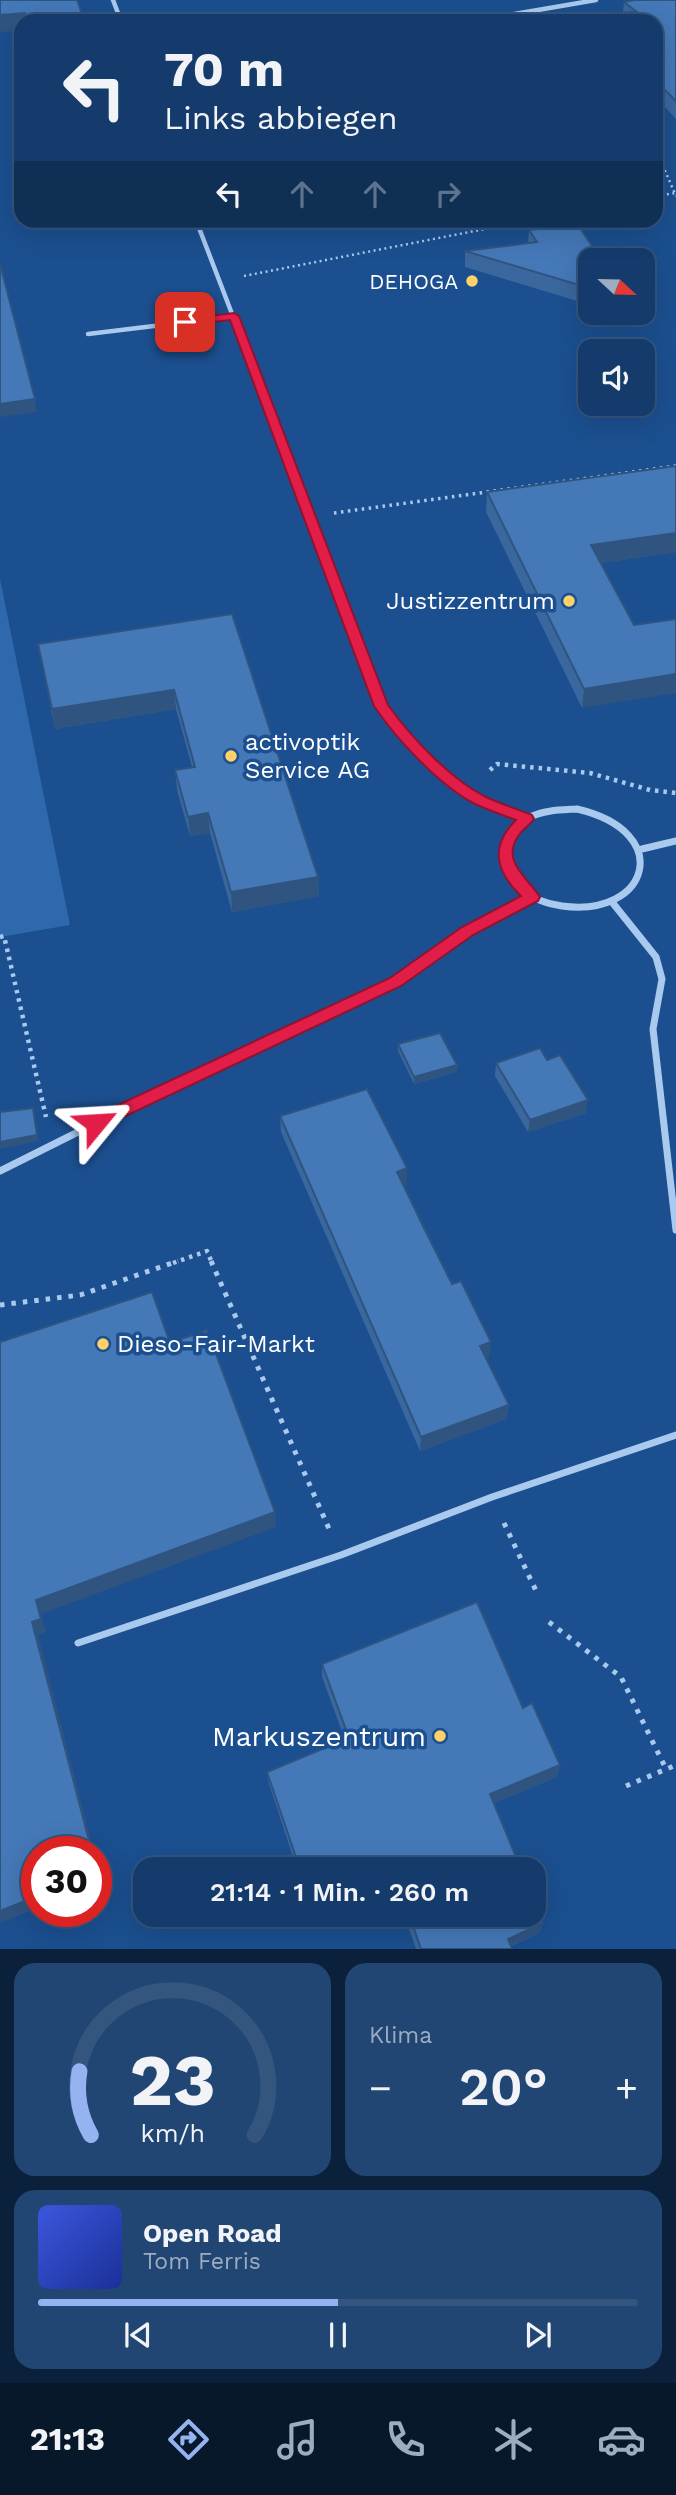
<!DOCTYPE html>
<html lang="de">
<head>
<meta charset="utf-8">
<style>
	body { margin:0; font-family:"Work Sans",sans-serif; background:#214673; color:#f1f3f6; height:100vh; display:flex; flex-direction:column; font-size:26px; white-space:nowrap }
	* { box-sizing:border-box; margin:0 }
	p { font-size:23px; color:#9dadc1 }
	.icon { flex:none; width:38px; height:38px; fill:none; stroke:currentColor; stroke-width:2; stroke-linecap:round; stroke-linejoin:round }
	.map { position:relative; height:1949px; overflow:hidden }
	.side { display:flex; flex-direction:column; gap:14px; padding:14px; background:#0b203b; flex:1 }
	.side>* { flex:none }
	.guide { position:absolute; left:14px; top:14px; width:649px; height:214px; border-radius:21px; box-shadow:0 7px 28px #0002,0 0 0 2px #33557e; background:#143b6b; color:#f1f3f6; overflow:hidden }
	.needle { width:46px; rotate:112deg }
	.controls { position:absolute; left:578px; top:248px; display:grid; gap:14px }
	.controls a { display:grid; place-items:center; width:77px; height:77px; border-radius:14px; background:#143b6b; box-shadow:0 7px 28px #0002,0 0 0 2px #33557e; font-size:35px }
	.speed { position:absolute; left:21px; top:1836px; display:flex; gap:14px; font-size:35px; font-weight:700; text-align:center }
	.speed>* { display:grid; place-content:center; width:91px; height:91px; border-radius:50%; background:#143b6b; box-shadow:0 7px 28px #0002,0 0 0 2px #33557e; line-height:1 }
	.speed .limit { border:10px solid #d22; background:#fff; color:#111 }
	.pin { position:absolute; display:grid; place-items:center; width:60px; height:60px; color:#fff; margin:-30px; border-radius:14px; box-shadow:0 4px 10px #0006 }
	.me { position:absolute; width:77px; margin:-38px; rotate:63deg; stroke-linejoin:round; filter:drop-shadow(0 0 5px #0008) }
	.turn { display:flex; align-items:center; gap:24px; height:147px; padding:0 35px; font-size:32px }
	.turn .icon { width:91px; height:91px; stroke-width:2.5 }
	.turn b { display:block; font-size:49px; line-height:60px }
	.lanes { display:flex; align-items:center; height:66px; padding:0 35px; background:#0003; justify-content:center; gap:35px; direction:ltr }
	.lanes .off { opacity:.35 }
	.big { font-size:52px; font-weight:600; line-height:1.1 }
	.side .widget { flex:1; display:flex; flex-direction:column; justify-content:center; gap:10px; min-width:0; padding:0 24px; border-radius:21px; background:#214673 }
	.side .dial { align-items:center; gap:0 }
	.dial svg { height:182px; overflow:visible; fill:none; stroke:#33557e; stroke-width:7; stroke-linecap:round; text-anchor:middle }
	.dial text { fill:#f1f3f6; stroke:none }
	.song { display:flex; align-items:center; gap:21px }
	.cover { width:84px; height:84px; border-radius:10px; background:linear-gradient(135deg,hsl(230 70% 55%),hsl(230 70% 35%)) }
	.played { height:7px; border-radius:4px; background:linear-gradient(90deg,#95b2f1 50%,#33557e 50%) }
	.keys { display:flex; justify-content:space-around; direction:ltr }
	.heat { display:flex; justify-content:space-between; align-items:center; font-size:38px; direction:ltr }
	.side .tiles { flex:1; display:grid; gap:14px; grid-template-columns:1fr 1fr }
	.widget:last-child { grid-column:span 2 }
	.trip { position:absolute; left:133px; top:1857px; width:413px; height:70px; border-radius:21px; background:#143b6b; box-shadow:0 7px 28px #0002,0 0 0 2px #33557e; font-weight:600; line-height:70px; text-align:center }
	.dock { display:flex; height:112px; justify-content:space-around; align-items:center; background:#08182b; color:#9dadc1 }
	.dock .icon { width:49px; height:49px }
	.dock .current { color:#95b2f1 }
	.dock b { font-size:32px; color:#f1f3f6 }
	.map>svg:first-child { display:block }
</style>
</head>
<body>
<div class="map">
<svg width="676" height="1949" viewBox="0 0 676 1949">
	<rect width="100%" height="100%" fill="#1b4f8f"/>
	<polygon fill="#2e69ad" points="0,579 70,925 0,937"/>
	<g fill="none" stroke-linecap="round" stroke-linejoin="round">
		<g stroke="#a9c9ee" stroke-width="2.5" stroke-dasharray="2 3.5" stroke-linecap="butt">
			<polyline points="656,150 676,196"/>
			<polyline points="656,196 676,193"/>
			<polyline points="244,276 531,220"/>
		</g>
		<polyline stroke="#a9c9ee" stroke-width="3.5" stroke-dasharray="2.5 4.5" stroke-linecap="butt" points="334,513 676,466"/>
		<g stroke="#a9c9ee" stroke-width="4.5" stroke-dasharray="3.5 5" stroke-linecap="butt">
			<polyline points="490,770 497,764 590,773 650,790 676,793"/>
			<polyline points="0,937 4,936 46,1117"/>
			<polyline points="173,1263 207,1251 212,1263"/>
		</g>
		<g stroke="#a9c9ee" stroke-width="5" stroke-dasharray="4.5 7" stroke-linecap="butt">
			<polyline points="211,1261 330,1531"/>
			<polyline points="0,1305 80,1295 178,1261"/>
			<polyline points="504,1523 538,1595"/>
			<polyline points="549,1622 621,1677 666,1769"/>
			<polyline points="626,1786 676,1765"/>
		</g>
		<polyline stroke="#a9c9ee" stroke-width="3.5" points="206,319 234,316"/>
		<polyline stroke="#a9c9ee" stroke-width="4.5" points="88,334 220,318"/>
		<polyline stroke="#a9c9ee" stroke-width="7" points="78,1643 341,1555 492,1497 676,1435"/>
		<g stroke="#a9c9ee" stroke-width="4.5">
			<polyline points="113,0 121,21"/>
			<polyline points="474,21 596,0"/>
			<polyline points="196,220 234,319"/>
		</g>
		<polyline stroke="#a9c9ee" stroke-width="5" points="233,318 381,706 400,731"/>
		<g stroke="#a9c9ee" stroke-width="7">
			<path d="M399 729C436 775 472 798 526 819"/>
			<path d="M577 809C676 832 649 918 562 906 548 904 534 900 523 890 501 870 502 831 530 817 544 810 561 810 577 809Z"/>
			<polyline points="642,849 676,841"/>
			<polyline points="612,902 656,957 662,979 653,1029 676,1230"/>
			<polyline points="0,1171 148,1097 396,982 467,931 532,897"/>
		</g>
	</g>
	<g fill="#3a679d">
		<polygon points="676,0 676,119 663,105 656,105 656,21 494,21 495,16 623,12 624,2"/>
		<polygon points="312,220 397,220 316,230"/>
		<polygon points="578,225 584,295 577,301 465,267 465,251 528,243 529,230"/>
		<polygon points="676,466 676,552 601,563 634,625 582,708 486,512 487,492"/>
		<polygon points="232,614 318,877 319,896 232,912 210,833 190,836 177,790 175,770 192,767 176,709 55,729 38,644"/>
		<polygon points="398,1044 457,1065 456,1072 414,1084 398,1051"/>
		<polygon points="547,1060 586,1113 528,1132 495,1076 496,1063"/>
		<polygon points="280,1116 407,1184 404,1185 452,1284 489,1357 486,1358 509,1405 506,1419 420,1451 281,1132"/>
		<polygon points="322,1664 523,1708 560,1765 556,1777 494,1803 521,1869 297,1869 269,1784 267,1772 345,1740 322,1677"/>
		<polygon points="404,1914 534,1914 543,1923 539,1933 511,1946 512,1949 416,1949"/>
	</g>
	<g fill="#305480">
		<polygon points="25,13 26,21 21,21 21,31 0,32 0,15"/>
		<polygon points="82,14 83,21 27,21 27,19"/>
		<polygon points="316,220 397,220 316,230"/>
		<polygon points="586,278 590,278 590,294 584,295 577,301 579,285"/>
		<polygon points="35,399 37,412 0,417 0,404"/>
		<polygon points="676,533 676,552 589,565 591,545"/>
		<polygon points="676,674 676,693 582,708 584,689"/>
		<polygon points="174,690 176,709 55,729 52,709"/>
		<polygon points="208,813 210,833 190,836 188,817"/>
		<polygon points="318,877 319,896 232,912 231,892"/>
		<polygon points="457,1065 456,1072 414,1084 414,1077"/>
		<polygon points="588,1100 586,1113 528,1132 530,1120"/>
		<polygon points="33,1108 39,1141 0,1149 0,1142"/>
		<polygon points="407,1168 407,1184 396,1187 397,1172"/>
		<polygon points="491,1342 489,1357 478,1360 480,1346"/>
		<polygon points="509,1405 506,1419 420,1451 421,1437"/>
		<polygon points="275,1512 276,1527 41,1614 46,1632 38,1635 94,1852 92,1852 32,1622 36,1600"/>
		<polygon points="560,1765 556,1777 487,1806 490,1794"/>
		<polygon points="96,1861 102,1882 96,1884"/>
		<polygon points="37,1896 37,1908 0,1923 0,1911"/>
		<polygon points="543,1923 539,1933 505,1948 508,1939"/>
	</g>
	<g fill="#4478b7" stroke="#305480" stroke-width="2">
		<polygon points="0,0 77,0 82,14 27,19 25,13 0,15"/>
		<polygon points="635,0 676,0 676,101 665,90 656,90 656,21 496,21 495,16 637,12 624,2"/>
		<polygon points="578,225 602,261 590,261 590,278 586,278 579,285 465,251 537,242 529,230"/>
		<polygon points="0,264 35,399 0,404"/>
		<polygon points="676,466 676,533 591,545 634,625 676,619 676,674 584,689 487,492"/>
		<polygon points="232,614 318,877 231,892 208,813 188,817 175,770 195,767 174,690 52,709 38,644"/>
		<polygon points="440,1033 457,1065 414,1077 398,1044"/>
		<polygon points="540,1048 547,1060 560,1055 588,1100 530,1120 496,1063"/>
		<polygon points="367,1089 407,1168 397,1172 424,1228 452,1284 461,1281 491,1342 480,1346 509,1405 421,1437 280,1116"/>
		<polygon points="33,1108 37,1135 0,1142 0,1112"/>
		<polygon points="152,1292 170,1343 207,1330 275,1512 36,1600 41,1619 32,1622 92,1852 37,1852 37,1896 0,1911 0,1342"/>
		<polygon points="477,1602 523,1708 532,1703 560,1765 490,1794 521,1869 300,1869 267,1772 349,1738 322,1664"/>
		<polygon points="534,1901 543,1923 508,1939 512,1949 421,1949 409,1914 534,1914"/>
	</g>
	<path fill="#e11d48" stroke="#92132f" stroke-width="2" d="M234 313 239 316 388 705C411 737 450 779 486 797 501 804 517 809 532 815L534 819C530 825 523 829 519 835 500 861 528 878 540 897L538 901 473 935 401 986 96 1130 90 1128 88 1123 90 1118 390 978 462 927 521 896C496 872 489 846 516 820 502 815 488 810 475 804 440 786 396 739 374 706L230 320 185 325 180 322 185 319Z"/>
	<g fill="#ffd166" stroke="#1b4f8f" stroke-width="2.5">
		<circle cx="472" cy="281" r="7"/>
		<circle cx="569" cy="601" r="7"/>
		<circle cx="231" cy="756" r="7"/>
		<circle cx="103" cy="1344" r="7"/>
		<circle cx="440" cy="1736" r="7"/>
	</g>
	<g text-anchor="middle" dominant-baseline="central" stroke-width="7" stroke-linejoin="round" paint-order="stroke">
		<g font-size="21" fill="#fff" stroke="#1b4f8f" text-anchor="end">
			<text x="458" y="281">DEHOGA</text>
		</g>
		<g font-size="24" fill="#fff" stroke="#1b4f8f" text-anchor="start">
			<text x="555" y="601" text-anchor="end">Justizzentrum</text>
			<text x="245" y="742">activoptik<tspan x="245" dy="28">Service AG</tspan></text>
			<text x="117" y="1344">Dieso-Fair-Markt</text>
		</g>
		<g font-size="28" fill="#fff" stroke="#1b4f8f" text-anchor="end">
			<text x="426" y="1736">Markuszentrum</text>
		</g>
	</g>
</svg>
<div class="controls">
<a><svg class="needle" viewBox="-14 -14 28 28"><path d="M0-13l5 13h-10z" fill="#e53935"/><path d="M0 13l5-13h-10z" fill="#9dadc1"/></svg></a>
<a><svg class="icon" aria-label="sound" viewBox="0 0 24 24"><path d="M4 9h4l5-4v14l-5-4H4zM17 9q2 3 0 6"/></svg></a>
</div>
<div class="speed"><div class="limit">30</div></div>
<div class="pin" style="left:185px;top:322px;background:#d93025"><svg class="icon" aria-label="arrive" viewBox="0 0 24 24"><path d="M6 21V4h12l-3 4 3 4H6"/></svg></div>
<svg class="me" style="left:96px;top:1123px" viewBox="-20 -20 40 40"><path d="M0-17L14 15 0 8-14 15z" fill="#e11d48" stroke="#fff" stroke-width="4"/></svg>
<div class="trip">21:14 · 1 Min. · 260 m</div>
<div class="guide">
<div class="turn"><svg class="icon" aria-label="left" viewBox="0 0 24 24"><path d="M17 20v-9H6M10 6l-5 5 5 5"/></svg><div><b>70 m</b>Links abbiegen</div></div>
<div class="lanes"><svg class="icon" aria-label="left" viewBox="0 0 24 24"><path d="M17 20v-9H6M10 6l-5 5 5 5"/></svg><svg class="icon off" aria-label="ahead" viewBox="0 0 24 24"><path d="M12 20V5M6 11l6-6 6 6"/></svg><svg class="icon off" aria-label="ahead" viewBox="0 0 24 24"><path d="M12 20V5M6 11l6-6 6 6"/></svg><svg class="icon off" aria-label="right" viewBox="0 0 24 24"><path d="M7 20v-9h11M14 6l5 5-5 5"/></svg></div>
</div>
</div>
<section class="side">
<div class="tiles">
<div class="widget dial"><svg viewBox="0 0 100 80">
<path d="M14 69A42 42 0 1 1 86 69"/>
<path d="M14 69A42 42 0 0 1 9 41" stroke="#95b2f1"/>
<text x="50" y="56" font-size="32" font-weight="700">23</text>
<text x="50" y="72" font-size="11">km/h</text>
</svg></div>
<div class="widget"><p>Klima</p>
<div class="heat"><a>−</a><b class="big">20°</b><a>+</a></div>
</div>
<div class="widget">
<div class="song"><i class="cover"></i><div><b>Open Road</b><p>Tom Ferris</p></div></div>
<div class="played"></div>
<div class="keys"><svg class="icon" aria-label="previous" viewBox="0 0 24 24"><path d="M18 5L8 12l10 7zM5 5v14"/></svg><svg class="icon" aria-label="pause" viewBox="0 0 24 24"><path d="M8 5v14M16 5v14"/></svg><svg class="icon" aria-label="next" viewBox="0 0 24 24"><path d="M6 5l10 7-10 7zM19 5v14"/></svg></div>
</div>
</div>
</section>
<nav class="dock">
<b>21:13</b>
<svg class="icon current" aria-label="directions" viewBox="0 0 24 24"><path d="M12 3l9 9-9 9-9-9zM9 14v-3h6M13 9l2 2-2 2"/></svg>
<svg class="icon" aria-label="music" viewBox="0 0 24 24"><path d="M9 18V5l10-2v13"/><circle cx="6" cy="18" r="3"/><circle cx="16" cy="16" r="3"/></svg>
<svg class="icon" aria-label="phone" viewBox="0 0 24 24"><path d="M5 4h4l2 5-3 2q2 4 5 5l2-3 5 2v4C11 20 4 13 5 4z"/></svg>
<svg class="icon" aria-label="climate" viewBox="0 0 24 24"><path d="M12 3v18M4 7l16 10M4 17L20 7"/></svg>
<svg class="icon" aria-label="car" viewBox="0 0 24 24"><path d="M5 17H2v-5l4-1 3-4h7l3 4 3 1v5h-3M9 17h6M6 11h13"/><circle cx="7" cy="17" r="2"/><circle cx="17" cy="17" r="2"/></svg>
</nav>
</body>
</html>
